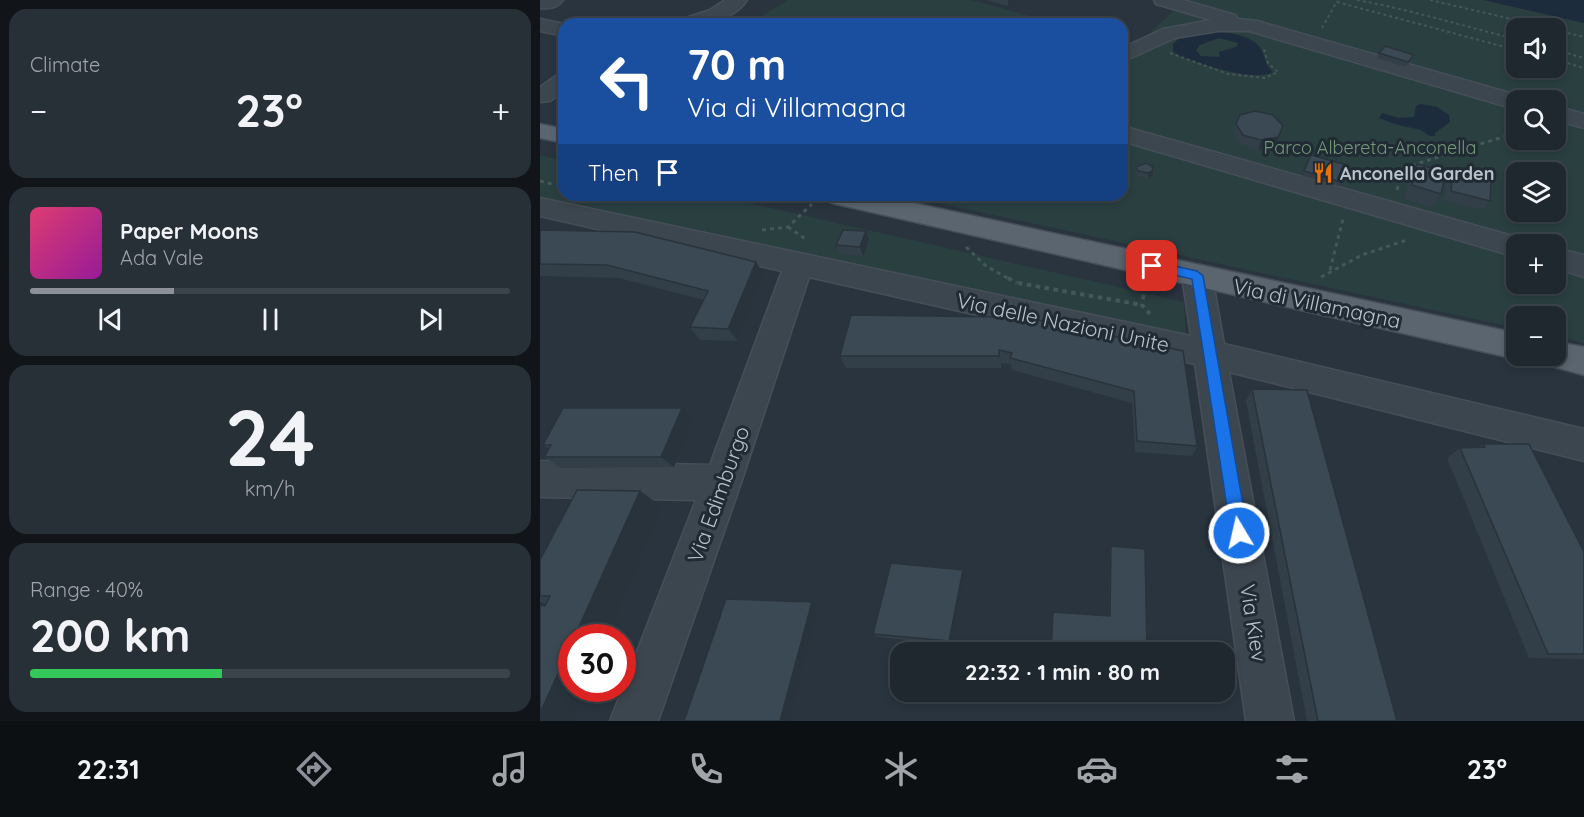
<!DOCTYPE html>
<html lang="en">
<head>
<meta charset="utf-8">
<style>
	body { margin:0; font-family:Quicksand,sans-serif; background:#272f37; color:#f1f3f6; height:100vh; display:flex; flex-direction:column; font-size:22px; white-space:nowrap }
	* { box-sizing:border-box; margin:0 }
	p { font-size:20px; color:#a1a5aa }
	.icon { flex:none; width:33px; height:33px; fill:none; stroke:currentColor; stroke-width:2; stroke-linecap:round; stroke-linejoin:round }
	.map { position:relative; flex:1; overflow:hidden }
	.panel { display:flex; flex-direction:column; gap:9px; padding:9px; background:#11151a; width:540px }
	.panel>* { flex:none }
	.top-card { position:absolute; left:18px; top:18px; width:570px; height:183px; border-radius:18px; box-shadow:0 3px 9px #0003,0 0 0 2px #3c444b; background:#1a4fa0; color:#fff; overflow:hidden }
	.buttons { position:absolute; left:966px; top:18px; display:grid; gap:12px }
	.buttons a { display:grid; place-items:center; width:60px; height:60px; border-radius:12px; background:#1f272f; box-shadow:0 3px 9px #0003,0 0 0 2px #3c444b; font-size:30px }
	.speed { position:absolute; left:18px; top:624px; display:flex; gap:12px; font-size:30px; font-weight:700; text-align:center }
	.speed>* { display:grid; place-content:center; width:78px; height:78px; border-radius:50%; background:#1f272f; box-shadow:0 3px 9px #0003,0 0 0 2px #3c444b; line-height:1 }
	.speed .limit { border:9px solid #d22; background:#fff; color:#111 }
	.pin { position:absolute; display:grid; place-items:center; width:51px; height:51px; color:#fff; margin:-26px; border-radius:12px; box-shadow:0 3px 9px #0006 }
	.me { position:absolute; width:66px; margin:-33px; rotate:351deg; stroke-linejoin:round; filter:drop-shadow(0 0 4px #0008) }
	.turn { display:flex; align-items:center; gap:21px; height:126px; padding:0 30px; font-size:27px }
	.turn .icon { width:78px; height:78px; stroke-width:2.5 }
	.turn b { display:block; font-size:42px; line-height:51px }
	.then { display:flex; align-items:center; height:57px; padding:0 30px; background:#0003; gap:12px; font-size:22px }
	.big { font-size:45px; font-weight:800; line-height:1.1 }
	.panel .widget { flex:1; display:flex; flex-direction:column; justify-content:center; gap:9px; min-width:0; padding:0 21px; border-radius:18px; background:#272f37 }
	.panel .dial { align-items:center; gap:0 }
	.dial b { font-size:78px; line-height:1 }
	.song { display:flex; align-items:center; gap:18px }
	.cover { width:72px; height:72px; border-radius:9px; background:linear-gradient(135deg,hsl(340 70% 55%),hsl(300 70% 35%)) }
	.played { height:6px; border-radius:3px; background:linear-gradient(90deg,#8c9099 30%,#3c444b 30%) }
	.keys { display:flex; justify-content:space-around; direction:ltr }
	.heat { display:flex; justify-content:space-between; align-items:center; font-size:33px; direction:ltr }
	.charge { height:9px; border-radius:4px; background:linear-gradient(90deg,#34c759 40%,#3c444b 0) }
	.trip { position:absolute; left:350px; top:642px; width:345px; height:60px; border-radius:18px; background:#1f272f; box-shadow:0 3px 9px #0003,0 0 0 2px #3c444b; font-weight:800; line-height:60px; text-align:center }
	.tab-bar { display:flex; height:96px; justify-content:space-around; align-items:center; background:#0c1013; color:#a1a5aa }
	.tab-bar .icon { width:42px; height:42px }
	.tab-bar .selected { color:#8c9099 }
	.tab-bar b { font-size:27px; color:#f1f3f6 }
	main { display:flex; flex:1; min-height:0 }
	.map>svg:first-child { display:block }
</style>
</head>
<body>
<main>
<section class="panel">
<div class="widget"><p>Climate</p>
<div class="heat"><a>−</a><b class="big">23°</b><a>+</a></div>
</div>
<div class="widget">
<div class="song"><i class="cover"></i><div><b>Paper Moons</b><p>Ada Vale</p></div></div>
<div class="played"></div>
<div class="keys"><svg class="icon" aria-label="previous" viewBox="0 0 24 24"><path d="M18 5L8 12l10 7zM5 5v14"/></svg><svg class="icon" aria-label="pause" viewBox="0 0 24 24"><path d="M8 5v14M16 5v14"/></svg><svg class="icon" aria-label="next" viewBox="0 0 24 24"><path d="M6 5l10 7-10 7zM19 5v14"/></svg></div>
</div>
<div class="widget dial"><b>24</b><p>km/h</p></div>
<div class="widget"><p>Range · 40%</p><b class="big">200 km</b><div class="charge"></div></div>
</section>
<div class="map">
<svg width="1044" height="721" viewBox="0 0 1044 721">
	<rect width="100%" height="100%" fill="#29343f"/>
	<g fill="#2a3f40" fill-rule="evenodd">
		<polygon points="248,0 431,0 520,24 208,24"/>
		<path d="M645 0H944L1044 23V343L1016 336V316H976V328L362 195H582V41L597 45ZM976 28H1016V68H976ZM976 100H1016V140H976ZM976 172H1016V212H976ZM976 244H1016V284H976Z"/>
		<polygon points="0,155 24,161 24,195 174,195 644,302 646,340 0,200"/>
	</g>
	<g fill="#1c2c3c" fill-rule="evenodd">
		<polygon points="944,0 1044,0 1044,23"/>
		<path d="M673 31C688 33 714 34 722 51 726 60 725 65 733 72 714 83 658 63 637 55L633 51V44L644 34ZM679 38 698 43 696 47 679 52 680 57 661 56 656 50 660 45Z"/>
		<path d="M881 104 897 107 909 115 910 122 895 133V136C886 137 885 131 878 129 861 126 856 125 839 118L842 113 859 118 874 117 876 106Z"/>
	</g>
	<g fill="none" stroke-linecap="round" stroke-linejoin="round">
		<g stroke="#464f58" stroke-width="3">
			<g id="minor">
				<path d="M0 0H23C18 8 9 9 0 8Z"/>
				<path d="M185 0H207C192 23 162 24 137 24L140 20 170 10Z"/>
				<polygon points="614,0 643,0 695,15 698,19 717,21 984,97 986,100 976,100 976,109 968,107 709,31 678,31 635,38 582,62 582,48 623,29 671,20 616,4"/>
				<polygon points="0,19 24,24 24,36 0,31"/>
				<polygon points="24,74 24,91 10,101 0,102 0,87 16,76"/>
				<polygon points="1016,106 1044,114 1044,128 1016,120"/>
				<polygon points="582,126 976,237 986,240 989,244 976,244 976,257 582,141"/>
				<polygon points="0,198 651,336 642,276 647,268 657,265 667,268 672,276 684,344 1044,429 1044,461 689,372 754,721 706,721 655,364 269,277 201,483 118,721 70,721 156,500 0,497 0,461 170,465 242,271 0,216"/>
				<polygon points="1016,248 1044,255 1044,277 1016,268"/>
			</g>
		</g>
		<g stroke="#464f58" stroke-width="3">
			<g id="major">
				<polygon points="0,124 24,129 24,143 0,138"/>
				<polygon points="283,195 336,195 976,333 976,356 987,356 976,359 296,204 287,201"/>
				<polygon points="1016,342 1044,347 1044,375 1004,364 1000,356 1016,356"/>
			</g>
		</g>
		<g stroke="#445858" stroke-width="2" stroke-dasharray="3 3" stroke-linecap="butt">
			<path d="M817 0C871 10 923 26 976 39"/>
			<polyline points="890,0 1010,28"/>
			<polyline points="797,2 976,50"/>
			<polyline points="782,28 797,1"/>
			<polyline points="1016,30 1044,37"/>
			<polyline points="1016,50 1044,58"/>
			<polyline points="630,53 688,74 725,78 738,72 728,63 724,49"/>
			<polyline points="1016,60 1044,68"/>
		</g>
		<g stroke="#445858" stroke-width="3" stroke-dasharray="4 4" stroke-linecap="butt">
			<polyline points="0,181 15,185"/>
			<polyline points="857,190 863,168 976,133"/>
			<polyline points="248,227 267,240"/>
			<polyline points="222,230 248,227 272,204"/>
			<polyline points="426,247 446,266 471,280"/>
			<polyline points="790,270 803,219"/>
			<polyline points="781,277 822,255 867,240"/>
		</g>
		<g stroke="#445858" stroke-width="4" stroke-dasharray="4.5 4.5" stroke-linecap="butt">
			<polyline points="468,278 477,283"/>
			<polyline points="478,283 602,305"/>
			<polyline points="605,286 602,305 610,314"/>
		</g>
		<use href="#minor" fill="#3c464f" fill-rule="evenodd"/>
		<use href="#major" fill="#5b656f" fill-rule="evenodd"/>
	</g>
	<g fill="#333f48">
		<polygon points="446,0 477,0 468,6"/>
		<polygon points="839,53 872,60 866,67 837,58"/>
		<polygon points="696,124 740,135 735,146 718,150 700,144 693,134"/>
		<polygon points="771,155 801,182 799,186 762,176"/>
		<polygon points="877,164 901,194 892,207 864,199 869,178"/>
		<polygon points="596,167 613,175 608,178 597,176 596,172"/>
		<polygon points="913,172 950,201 943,210 904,200 906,181"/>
		<polygon points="0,230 216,262 224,275 198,341 160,340 150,327 164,300 79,278 0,276"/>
		<polygon points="326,231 329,240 323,256 300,254 296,245"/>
		<polygon points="311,315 643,351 657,446 652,456 595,452 592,403 472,370 471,364 461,363 461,368 306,368 300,356"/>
		<polygon points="712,389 857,721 767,721 706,401"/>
		<polygon points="154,419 134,467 21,468 4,457 9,449 3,445"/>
		<polygon points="943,444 1044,552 1044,659 989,658 907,458 920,448 938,447"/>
		<polygon points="123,507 68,638 32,638 47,688 33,721 0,721 6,604 0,602 0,560"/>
		<polygon points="571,546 607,652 569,616 570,552"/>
		<polygon points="425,575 412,645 338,637 333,634"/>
	</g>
	<g fill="#29333b">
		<polygon points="468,0 477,0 468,6"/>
		<polygon points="743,126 735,146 718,150 721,140"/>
		<polygon points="613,170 613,175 608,178 609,173"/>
		<polygon points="326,231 329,240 323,256 320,247"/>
		<polygon points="216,262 224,275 198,341 188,329"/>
		<polygon points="142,408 154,419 134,467 121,457"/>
		<polygon points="100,491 123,507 68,638 34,638"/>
		<polygon points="423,570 425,575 412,645 409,641"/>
		<polygon points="272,602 278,606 248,721 240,721"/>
		<polygon points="32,643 32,688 47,688 33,721 0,721 0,713"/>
	</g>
	<g fill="#3b4954" stroke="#29333b" stroke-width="1.5">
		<polygon points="845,46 874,55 868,62 839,53"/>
		<polygon points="715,111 733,115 743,126 738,137 721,140 703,135 696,124 700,115"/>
		<polygon points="771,155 807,165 801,182 764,171"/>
		<polygon points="606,163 612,166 613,170 609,173 598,171 596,167"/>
		<polygon points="877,164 906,172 901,194 872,185"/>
		<polygon points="913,172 951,181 950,201 911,191"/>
		<polygon points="0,230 95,232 216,262 188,329 150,327 168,291 67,265 0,264"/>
		<polygon points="303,230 326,231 320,247 296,245"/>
		<polygon points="464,313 643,351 657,446 597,441 594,391 470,358 472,353 459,350 459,356 300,356 311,315 463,317"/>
		<polygon points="712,389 767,390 857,721 778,721"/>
		<polygon points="23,408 142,408 121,457 4,457 11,445 3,445"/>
		<polygon points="943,444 989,444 1044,552 1044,654 1008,654 920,448 945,447"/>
		<polygon points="37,490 100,491 34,638 32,638 32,643 0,713 0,605 5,606 10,596 0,596 0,560"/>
		<polygon points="571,546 605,549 607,652 511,652 513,612 570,616"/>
		<polygon points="351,563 423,570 409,641 333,634"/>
		<polygon points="186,599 272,602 240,721 144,721"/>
	</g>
	<polygon fill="#1a73e8" stroke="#114b97" stroke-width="1.5" points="612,261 657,271 663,276 708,533 705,539 699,542 694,539 691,533 652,279 608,269 606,266"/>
	<defs>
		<g id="restaurant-bare" transform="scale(1.62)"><path d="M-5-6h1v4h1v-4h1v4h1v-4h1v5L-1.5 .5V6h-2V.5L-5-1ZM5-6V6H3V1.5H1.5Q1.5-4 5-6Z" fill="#e8710a" stroke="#212b34" stroke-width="2.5" paint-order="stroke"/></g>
	</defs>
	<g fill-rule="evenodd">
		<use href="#restaurant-bare" x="783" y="173"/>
	</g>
	<g text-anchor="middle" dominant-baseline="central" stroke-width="6" stroke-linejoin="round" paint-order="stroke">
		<g font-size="18" fill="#739878" stroke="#212b34">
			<text x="830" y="147">Parco Albereta-Anconella</text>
		</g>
		<g font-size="18" font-weight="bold" fill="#b9c1c9" stroke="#212b34" text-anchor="start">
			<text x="800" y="173">Anconella Garden</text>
		</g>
		<g font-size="21" fill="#b9c1c9" stroke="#212b34">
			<text transform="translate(777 303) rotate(12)">Via di Villamagna</text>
			<text transform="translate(523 322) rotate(12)">Via delle Nazioni Unite</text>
			<text transform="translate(178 494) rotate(-70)">Via Edimburgo</text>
			<text transform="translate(714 623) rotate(81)">Via Kiev</text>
		</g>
	</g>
</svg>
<div class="buttons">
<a><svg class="icon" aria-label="sound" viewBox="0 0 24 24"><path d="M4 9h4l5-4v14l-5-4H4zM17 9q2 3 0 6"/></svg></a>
<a><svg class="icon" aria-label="search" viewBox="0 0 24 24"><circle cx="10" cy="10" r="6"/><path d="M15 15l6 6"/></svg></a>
<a><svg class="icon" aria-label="layers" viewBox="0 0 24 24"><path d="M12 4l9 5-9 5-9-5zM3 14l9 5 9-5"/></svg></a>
<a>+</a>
<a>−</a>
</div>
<div class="speed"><div class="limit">30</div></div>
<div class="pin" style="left:612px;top:266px;background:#d93025"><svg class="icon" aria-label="arrive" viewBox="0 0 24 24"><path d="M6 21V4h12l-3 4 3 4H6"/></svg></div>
<svg class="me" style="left:699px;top:533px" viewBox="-20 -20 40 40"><circle r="17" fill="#1a73e8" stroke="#fff" stroke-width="3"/><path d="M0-11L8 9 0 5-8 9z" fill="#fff"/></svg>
<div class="trip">22:32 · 1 min · 80 m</div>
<div class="top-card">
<div class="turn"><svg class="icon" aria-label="left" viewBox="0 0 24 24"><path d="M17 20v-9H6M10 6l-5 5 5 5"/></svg><div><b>70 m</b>Via di Villamagna</div></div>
<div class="then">Then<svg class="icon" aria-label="arrive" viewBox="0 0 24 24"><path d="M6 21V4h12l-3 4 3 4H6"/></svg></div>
</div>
</div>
</main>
<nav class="tab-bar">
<b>22:31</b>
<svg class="icon selected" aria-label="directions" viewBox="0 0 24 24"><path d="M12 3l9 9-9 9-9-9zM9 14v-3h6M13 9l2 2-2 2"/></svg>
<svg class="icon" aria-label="music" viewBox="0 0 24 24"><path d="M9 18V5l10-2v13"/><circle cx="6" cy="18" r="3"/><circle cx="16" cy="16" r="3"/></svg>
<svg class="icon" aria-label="phone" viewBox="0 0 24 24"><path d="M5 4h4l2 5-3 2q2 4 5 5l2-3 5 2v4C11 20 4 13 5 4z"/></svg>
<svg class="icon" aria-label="climate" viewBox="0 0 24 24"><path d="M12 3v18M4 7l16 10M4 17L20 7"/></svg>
<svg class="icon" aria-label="car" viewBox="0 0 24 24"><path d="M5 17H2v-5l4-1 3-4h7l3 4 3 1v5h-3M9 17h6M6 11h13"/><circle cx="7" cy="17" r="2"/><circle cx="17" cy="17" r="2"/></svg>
<svg class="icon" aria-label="filters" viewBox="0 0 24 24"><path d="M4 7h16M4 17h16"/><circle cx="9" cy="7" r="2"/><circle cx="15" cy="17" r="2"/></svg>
<b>23°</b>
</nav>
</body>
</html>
